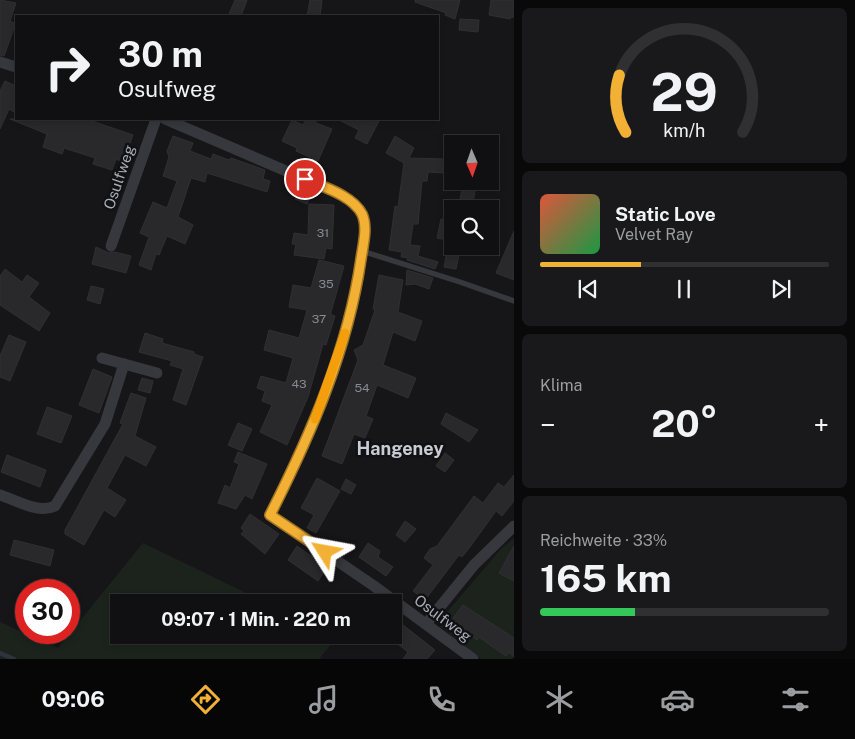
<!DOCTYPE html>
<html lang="de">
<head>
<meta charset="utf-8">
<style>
	body { margin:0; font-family:"Public Sans",sans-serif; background:#19191b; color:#f1f3f6; height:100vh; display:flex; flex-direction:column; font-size:19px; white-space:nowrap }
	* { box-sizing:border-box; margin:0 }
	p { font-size:16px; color:#9c9d9f }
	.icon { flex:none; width:28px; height:28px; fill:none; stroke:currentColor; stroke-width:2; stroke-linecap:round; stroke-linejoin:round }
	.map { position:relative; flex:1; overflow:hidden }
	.details { display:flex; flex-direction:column; gap:8px; padding:8px; background:#09090a; width:341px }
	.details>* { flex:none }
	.banner { position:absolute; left:15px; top:15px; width:424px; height:105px; border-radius:0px; box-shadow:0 2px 8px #0003,0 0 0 1px #303032; background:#101012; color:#f1f3f6; overflow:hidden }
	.needle { width:32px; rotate:178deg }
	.buttons { position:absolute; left:444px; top:135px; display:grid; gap:10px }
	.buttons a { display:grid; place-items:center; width:55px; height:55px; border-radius:0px; background:#101012; box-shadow:0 2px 8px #0003,0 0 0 1px #303032; font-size:25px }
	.speed { position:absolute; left:15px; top:579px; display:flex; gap:10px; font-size:25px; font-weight:700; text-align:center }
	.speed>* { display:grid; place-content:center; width:65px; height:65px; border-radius:50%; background:#101012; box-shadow:0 2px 8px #0003,0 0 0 1px #303032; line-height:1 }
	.speed .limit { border:8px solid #d22; background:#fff; color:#111 }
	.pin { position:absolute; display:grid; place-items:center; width:42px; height:42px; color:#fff; margin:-21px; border:2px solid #fff; border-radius:50%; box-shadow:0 1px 5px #0007 }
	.me { position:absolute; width:55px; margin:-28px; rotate:304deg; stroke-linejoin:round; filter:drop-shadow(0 0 4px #0008) }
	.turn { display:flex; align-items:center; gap:18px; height:105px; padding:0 20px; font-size:22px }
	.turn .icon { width:65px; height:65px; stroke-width:2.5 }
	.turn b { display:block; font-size:35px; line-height:42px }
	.big { font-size:38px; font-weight:700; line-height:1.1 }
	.details .widget { flex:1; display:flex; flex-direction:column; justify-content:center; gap:8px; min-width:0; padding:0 18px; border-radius:8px; background:#19191b }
	.details .dial { align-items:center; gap:0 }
	.dial svg { height:130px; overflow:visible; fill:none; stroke:#303032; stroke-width:7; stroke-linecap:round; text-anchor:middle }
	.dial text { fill:#f1f3f6; stroke:none }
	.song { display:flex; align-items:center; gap:15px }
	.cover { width:60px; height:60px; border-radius:8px; background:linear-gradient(135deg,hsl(10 70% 55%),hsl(140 70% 35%)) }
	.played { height:5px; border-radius:2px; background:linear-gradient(90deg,#f2b134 35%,#303032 35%) }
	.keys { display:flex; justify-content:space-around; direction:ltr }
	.heat { display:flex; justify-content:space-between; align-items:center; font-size:28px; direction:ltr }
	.charge { height:8px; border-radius:4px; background:linear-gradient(90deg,#34c759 33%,#303032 0) }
	.trip { position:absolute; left:110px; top:594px; width:292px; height:50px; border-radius:0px; background:#101012; box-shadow:0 2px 8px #0003,0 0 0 1px #303032; font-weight:700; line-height:50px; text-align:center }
	.tabs { display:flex; height:80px; justify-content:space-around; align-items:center; background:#060607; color:#9c9d9f }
	.tabs .icon { width:35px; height:35px }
	.tabs .active { color:#f2b134 }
	.tabs b { font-size:22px; color:#f1f3f6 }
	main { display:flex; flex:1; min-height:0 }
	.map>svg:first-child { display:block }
</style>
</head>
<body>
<main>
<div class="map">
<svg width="514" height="659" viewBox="0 0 514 659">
	<rect width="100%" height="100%" fill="#161618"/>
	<g fill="#1c231d">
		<polygon points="514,538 514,656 511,659 481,659 440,626 442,618 500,550"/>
		<polygon points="143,543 265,602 119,602 119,635 339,635 319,659 0,659 0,622 58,648"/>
	</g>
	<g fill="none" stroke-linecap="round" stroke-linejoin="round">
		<polyline stroke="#2c353c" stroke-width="4.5" points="0,653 14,659"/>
	</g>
	<g fill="#29292c" stroke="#303034">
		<polygon points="0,0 16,3 10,21 14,23 14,28 4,56 0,55"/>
		<polygon points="235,0 247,0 241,16 228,16"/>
		<polygon points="310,0 322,0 320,16 307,16"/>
		<polygon points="415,0 460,0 455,19 445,15 446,13 415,2"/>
		<polygon points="491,0 514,0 514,17 511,17 510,19 489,15"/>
		<polygon points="460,19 479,20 478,32 459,30"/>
		<polygon points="5,81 16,86 16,113 9,109 0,129 0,91"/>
		<polygon points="10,119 86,119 133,135 123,162 116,159 112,170 93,164 95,158 64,148 62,154 43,147 47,134"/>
		<polygon points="306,119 315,119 316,123 332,129 318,161 296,151 297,148 282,141 292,120 303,125"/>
		<polygon points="337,119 380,119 367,144 355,138 359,130"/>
		<polygon points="173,136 193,143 190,151 211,159 213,154 229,160 231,158 265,170 263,179 270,181 267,192 207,173 205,182 191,178 178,217 193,225 185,244 167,236 159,255 156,254 151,270 139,265 149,237 140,233 153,202 167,208 177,181 163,176 169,157 167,151"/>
		<polygon points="395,136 414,148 409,158 444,159 443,173 428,172 427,181 422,181 418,224 413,224 410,245 420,246 418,256 438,262 435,269 407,260 408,258 401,257 402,252 389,250 395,206 398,207 404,163 386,153"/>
		<polygon points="476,185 473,203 460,201 462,187"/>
		<polygon points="299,189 311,194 307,204 295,199"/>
		<polygon points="309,204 334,205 332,249 326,248 324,259 294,255 296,244 292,244 294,233 308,235"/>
		<polygon points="441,219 452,220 452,241 437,238"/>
		<polygon points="514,231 514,280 496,273"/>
		<polygon points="448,246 461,246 456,269 444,267"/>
		<polygon points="96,247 109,253 115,252 131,256 126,273 92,264"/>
		<polygon points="319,260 344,266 331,312 331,315 335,316 326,345 323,344 308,397 287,445 260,432 272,405 262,401 265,391 257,388 261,376 286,383 293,358 264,350 269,330 299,338 307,310 289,307 293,285 311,288"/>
		<polygon points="5,269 22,282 27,275 39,283 29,297 50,313 39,331 0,305 0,276"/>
		<polygon points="407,270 433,278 429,289 415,284 406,285"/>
		<polygon points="379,275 403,280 398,312 422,321 415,341 393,332 383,365 416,378 408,398 377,385 366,416 373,419 365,438 354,434 342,464 322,456 358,360 354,350 363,345 375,310 373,309"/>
		<polygon points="91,286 104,289 100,304 87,300"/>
		<polygon points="145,333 163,339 162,343 194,352 194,354 203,357 186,405 173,400 183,369 170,365 172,361 139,352"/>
		<polygon points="9,335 26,342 10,381 0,377 0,356"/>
		<polygon points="93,369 112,377 99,413 79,405"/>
		<polygon points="142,378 153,381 150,393 138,390"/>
		<polygon points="131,393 146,398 135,436 156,447 146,466 125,455 107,488 126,500 115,517 104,510 84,545 65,534 65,530 123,424 120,423"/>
		<polygon points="47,407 72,416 61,443 37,434"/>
		<polygon points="446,413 478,430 469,442 441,424"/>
		<polygon points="238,423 252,429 242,451 228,445"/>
		<polygon points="238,452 267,464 252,499 245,495 236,509 218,503 225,485 230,488 239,464 234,462"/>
		<polygon points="445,453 454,460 445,472 436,466"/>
		<polygon points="7,455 46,470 40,487 1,472"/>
		<polygon points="514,475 514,501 502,516 496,511 470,547 462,557 459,555 425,600 413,591 433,565 424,558 430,549 437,546 474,496 483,503 498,483 504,487"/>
		<polygon points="317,478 340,491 316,533 307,528 314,515 301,508"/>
		<polygon points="346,479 356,485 351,494 341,489"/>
		<polygon points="250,514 279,534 265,554 241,534 244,531 241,528"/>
		<polygon points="405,521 416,529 405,542 396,535"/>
		<polygon points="14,540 54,550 50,566 10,555"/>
		<polygon points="368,543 380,551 378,557 393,567 386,576 359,557"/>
		<polygon points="297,546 327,567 318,581 288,560"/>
		<polygon points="514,546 514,581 499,573"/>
		<polygon points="463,605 514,638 514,657 509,652 506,656 479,637 477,640 451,621"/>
		<polygon points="394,618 435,650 427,659 403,659 408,652 394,641"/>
	</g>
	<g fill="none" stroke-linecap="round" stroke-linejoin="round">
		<polyline stroke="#37383d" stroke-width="5.5" points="362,251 460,282 514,301"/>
		<g stroke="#37383d" stroke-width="11">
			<polyline points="0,62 16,67"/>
			<path d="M165 119 335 192C347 198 361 206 364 220 367 234 362 251 360 265 348 353 310 437 270 515L374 586 473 659"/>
			<polyline points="111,246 156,119"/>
			<polyline points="102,358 157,373"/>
			<path d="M0 495C16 500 38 514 55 506L105 424 124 364"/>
			<polyline points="426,624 474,565 514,526"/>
		</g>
	</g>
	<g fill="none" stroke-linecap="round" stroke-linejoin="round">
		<g stroke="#9d7322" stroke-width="12">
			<path id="route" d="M305 179C323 187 352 195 362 214 368 227 363 245 361 259 348 349 311 434 270 515L325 552"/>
		</g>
		<use href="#route" stroke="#f2b134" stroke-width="9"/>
		<polyline stroke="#f59e0b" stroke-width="9" points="315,419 345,333"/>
	</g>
	<g text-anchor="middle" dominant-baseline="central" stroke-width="5" stroke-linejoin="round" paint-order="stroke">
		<g font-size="12" fill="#888b94">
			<text x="323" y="233">31</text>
			<text x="326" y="284">35</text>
			<text x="319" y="319">37</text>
			<text x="299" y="384">43</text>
			<text x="362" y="388">54</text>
		</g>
		<g font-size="15" fill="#a8adb8" stroke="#111113">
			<text transform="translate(119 177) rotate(-71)">Osulfweg</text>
			<text transform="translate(443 618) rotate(37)">Osulfweg</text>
		</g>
		<g font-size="18" font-weight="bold" fill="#c9ccd4" stroke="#111113">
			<text x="400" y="448">Hangeney</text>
		</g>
	</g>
</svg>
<div class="buttons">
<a><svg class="needle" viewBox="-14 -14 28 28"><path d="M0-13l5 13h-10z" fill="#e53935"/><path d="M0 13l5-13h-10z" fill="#9c9d9f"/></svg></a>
<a><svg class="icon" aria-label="search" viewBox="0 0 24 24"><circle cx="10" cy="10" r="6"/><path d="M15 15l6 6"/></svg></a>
</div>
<div class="speed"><div class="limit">30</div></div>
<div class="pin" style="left:305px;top:179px;background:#d93025"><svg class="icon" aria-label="arrive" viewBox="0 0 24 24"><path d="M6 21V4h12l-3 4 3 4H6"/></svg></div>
<svg class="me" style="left:325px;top:552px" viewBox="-20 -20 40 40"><path d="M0-17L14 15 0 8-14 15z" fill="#f2b134" stroke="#fff" stroke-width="4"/></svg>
<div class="trip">09:07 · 1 Min. · 220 m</div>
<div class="banner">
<div class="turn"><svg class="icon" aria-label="right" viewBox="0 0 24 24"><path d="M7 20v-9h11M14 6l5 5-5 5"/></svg><div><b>30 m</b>Osulfweg</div></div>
</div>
</div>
<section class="details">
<div class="widget dial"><svg viewBox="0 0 100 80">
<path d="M14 69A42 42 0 1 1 86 69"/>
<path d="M14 69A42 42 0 0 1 10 34" stroke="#f2b134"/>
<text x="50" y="56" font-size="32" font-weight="700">29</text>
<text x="50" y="72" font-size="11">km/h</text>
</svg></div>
<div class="widget">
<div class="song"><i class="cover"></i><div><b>Static Love</b><p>Velvet Ray</p></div></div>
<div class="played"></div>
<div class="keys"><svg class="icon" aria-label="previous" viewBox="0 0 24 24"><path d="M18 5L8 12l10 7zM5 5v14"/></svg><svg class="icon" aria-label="pause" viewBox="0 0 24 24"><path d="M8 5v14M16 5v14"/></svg><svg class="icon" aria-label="next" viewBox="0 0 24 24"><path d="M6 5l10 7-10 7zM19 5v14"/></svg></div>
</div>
<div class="widget"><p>Klima</p>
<div class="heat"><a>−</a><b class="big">20°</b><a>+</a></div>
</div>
<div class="widget"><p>Reichweite · 33%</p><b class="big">165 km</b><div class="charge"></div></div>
</section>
</main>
<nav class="tabs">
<b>09:06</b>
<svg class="icon active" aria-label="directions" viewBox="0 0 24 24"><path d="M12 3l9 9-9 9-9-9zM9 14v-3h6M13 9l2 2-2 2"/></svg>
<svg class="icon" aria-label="music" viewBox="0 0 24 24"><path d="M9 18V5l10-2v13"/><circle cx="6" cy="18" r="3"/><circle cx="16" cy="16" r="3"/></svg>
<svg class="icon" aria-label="phone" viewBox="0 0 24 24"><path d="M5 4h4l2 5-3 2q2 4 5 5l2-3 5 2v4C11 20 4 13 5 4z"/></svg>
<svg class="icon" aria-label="climate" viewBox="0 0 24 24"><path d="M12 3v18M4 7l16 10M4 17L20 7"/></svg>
<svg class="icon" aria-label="car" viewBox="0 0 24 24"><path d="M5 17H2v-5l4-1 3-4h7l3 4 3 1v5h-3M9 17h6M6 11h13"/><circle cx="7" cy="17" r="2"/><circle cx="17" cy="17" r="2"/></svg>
<svg class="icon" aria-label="filters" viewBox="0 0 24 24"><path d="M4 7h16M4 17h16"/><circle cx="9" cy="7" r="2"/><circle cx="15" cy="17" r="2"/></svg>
</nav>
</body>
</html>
